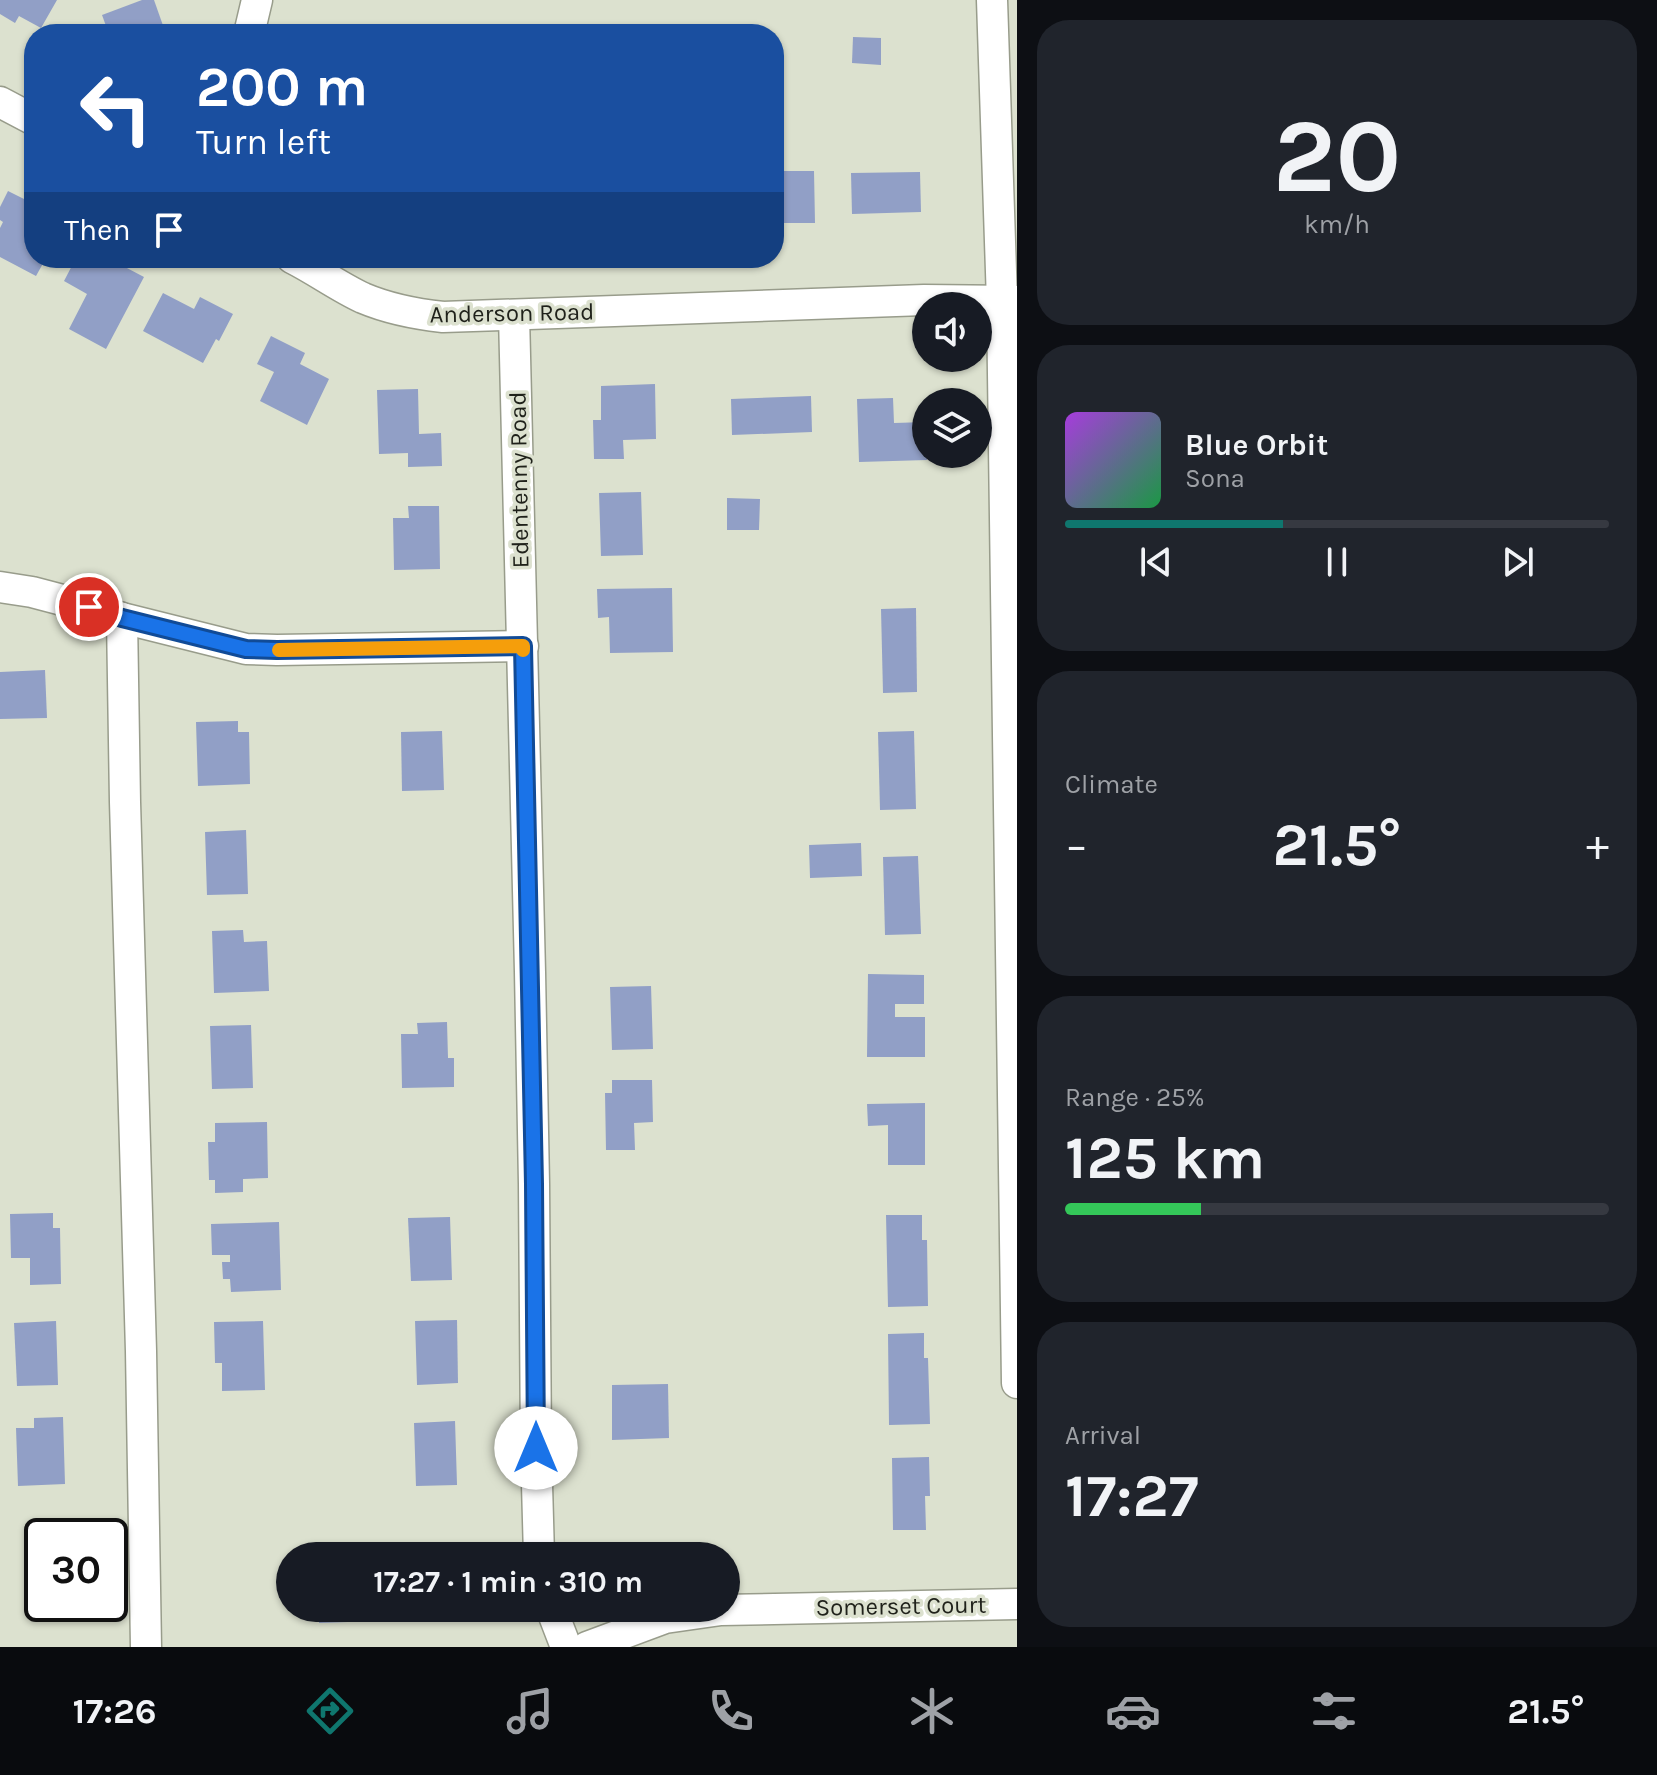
<!DOCTYPE html>
<html lang="en">
<head>
<meta charset="utf-8">
<style>
	body { margin:0; font-family:Karla,sans-serif; background:#20242c; color:#f1f3f6; height:100vh; display:flex; flex-direction:column; font-size:30px; white-space:nowrap }
	* { box-sizing:border-box; margin:0 }
	p { font-size:26px; color:#9ea1a6 }
	.icon { flex:none; width:44px; height:44px; fill:none; stroke:currentColor; stroke-width:2; stroke-linecap:round; stroke-linejoin:round }
	.map { position:relative; flex:1; overflow:hidden }
	.drawer { display:flex; flex-direction:column; gap:20px; padding:20px; background:#0d0f14; width:640px }
	.drawer>* { flex:none }
	.hud { position:absolute; left:24px; top:24px; width:760px; height:244px; border-radius:32px; box-shadow:0 2px 6px #0004; background:#1a4fa0; color:#fff; overflow:hidden }
	.tools { position:absolute; left:912px; top:292px; display:grid; gap:16px }
	.tools a { display:grid; place-items:center; width:80px; height:80px; border-radius:50%; background:#171b24; box-shadow:0 2px 6px #0004; font-size:40px }
	.speed { position:absolute; left:24px; top:1518px; display:flex; gap:16px; font-size:40px; font-weight:700; text-align:center }
	.speed>* { display:grid; place-content:center; width:104px; height:104px; border-radius:50%; background:#171b24; box-shadow:0 2px 6px #0004; line-height:1 }
	.speed .limit { border:4px solid #111; border-radius:12px; background:#fff; color:#111 }
	.pin { position:absolute; display:grid; place-items:center; width:68px; height:68px; color:#fff; margin:-34px; border:4px solid #fff; border-radius:50%; box-shadow:0 2px 8px #0007 }
	.me { position:absolute; width:88px; margin:-44px; rotate:0deg; stroke-linejoin:round; filter:drop-shadow(0 0 6px #0008) }
	.turn { display:flex; align-items:center; gap:28px; height:168px; padding:0 40px; font-size:36px }
	.turn .icon { width:104px; height:104px; stroke-width:2.5 }
	.turn b { display:block; font-size:56px; line-height:68px }
	.then { display:flex; align-items:center; height:76px; padding:0 40px; background:#0003; gap:16px; font-size:30px }
	.big { font-size:60px; font-weight:700; line-height:1.1 }
	.drawer .tile { flex:1; display:flex; flex-direction:column; justify-content:center; gap:12px; min-width:0; padding:0 28px; border-radius:32px; background:#20242c }
	.drawer .dial { align-items:center; gap:0 }
	.dial b { font-size:104px; line-height:1 }
	.song { display:flex; align-items:center; gap:24px }
	.cover { width:96px; height:96px; border-radius:12px; background:linear-gradient(135deg,hsl(280 70% 55%),hsl(140 70% 35%)) }
	.played { height:8px; border-radius:4px; background:linear-gradient(90deg,#0f766e 40%,#363941 40%) }
	.keys { display:flex; justify-content:space-around; direction:ltr }
	.heat { display:flex; justify-content:space-between; align-items:center; font-size:44px; direction:ltr }
	.charge { height:12px; border-radius:6px; background:linear-gradient(90deg,#34c759 25%,#363941 0) }
	.trip { position:absolute; left:276px; top:1542px; width:464px; height:80px; border-radius:40px; background:#171b24; box-shadow:0 2px 6px #0004; font-weight:700; line-height:80px; text-align:center }
	.tab-bar { display:flex; height:128px; justify-content:space-around; align-items:center; background:#090b0e; color:#9ea1a6 }
	.tab-bar .icon { width:56px; height:56px }
	.tab-bar .on { color:#0f766e }
	.tab-bar b { font-size:36px; color:#f1f3f6 }
	main { display:flex; flex:1; min-height:0 }
	.map>svg:first-child { display:block }
</style>
</head>
<body>
<main>
<div class="map">
<svg width="1017" height="1647" viewBox="0 0 1017 1647">
	<rect width="100%" height="100%" fill="#dce1cf"/>
	<g fill="#919fc6">
		<polygon points="0,0 57,0 41,28 19,16 15,23 0,14"/>
		<polygon points="142,0 154,0 166,34 109,34 102,15"/>
		<polygon points="853,37 881,38 881,65 852,63"/>
		<polygon points="774,171 814,171 815,223 780,223 780,212 774,212"/>
		<polygon points="920,172 921,212 852,214 851,173"/>
		<polygon points="8,191 34,204 31,214 34,215 34,258 46,258 36,276 0,257 0,228 3,222 0,220 0,207"/>
		<polygon points="76,258 130,258 125,267 144,277 106,349 69,329 87,294 64,281"/>
		<polygon points="163,293 194,309 200,297 233,314 219,341 216,339 203,363 143,331"/>
		<polygon points="271,336 305,353 300,364 329,379 307,425 260,401 274,372 257,364"/>
		<polygon points="655,384 656,439 623,440 624,459 594,459 593,420 601,420 601,386"/>
		<polygon points="418,389 419,434 441,433 442,466 408,467 408,453 379,454 377,390"/>
		<polygon points="811,396 812,432 732,435 731,399"/>
		<polygon points="893,398 894,423 926,422 927,460 859,462 857,399"/>
		<polygon points="641,492 643,555 601,556 599,493"/>
		<polygon points="727,498 760,499 759,530 727,530"/>
		<polygon points="408,506 439,506 440,569 394,570 393,518 409,518"/>
		<polygon points="672,588 673,652 610,653 609,617 598,618 597,589"/>
		<polygon points="916,608 917,692 883,693 881,609"/>
		<polygon points="45,670 47,718 0,719 0,672"/>
		<polygon points="238,721 238,732 249,732 250,784 198,786 196,722"/>
		<polygon points="442,731 444,790 402,791 401,732"/>
		<polygon points="914,731 916,809 880,810 878,732"/>
		<polygon points="246,830 248,894 207,895 205,832"/>
		<polygon points="861,843 862,876 810,878 809,845"/>
		<polygon points="918,856 921,934 885,935 883,857"/>
		<polygon points="243,930 244,942 267,941 269,991 214,993 212,931"/>
		<polygon points="868,974 924,975 924,1004 895,1004 895,1017 925,1017 925,1057 867,1057"/>
		<polygon points="651,986 653,1049 612,1050 610,987"/>
		<polygon points="447,1022 448,1058 454,1058 454,1087 402,1088 401,1034 418,1034 417,1023"/>
		<polygon points="251,1025 253,1088 212,1089 210,1026"/>
		<polygon points="612,1080 652,1080 653,1122 634,1123 635,1150 606,1150 605,1093 612,1093"/>
		<polygon points="925,1103 925,1165 888,1165 888,1125 868,1126 867,1104"/>
		<polygon points="267,1122 268,1178 243,1179 243,1192 215,1193 215,1180 209,1180 208,1142 215,1142 215,1123"/>
		<polygon points="53,1213 53,1228 60,1228 61,1284 30,1285 30,1258 11,1258 10,1214"/>
		<polygon points="886,1215 922,1215 922,1240 927,1240 928,1306 888,1307"/>
		<polygon points="450,1217 452,1280 411,1281 408,1218"/>
		<polygon points="279,1222 281,1290 231,1292 230,1279 223,1279 222,1262 230,1262 230,1255 212,1255 211,1224"/>
		<polygon points="457,1320 458,1383 417,1385 415,1321"/>
		<polygon points="56,1321 58,1385 17,1386 14,1323"/>
		<polygon points="263,1321 265,1390 222,1391 222,1363 215,1363 214,1322"/>
		<polygon points="924,1333 924,1358 928,1358 930,1424 889,1425 888,1334"/>
		<polygon points="668,1384 669,1438 612,1440 612,1385"/>
		<polygon points="63,1417 65,1484 18,1486 16,1428 34,1428 34,1418"/>
		<polygon points="455,1421 457,1485 416,1486 414,1423"/>
		<polygon points="929,1457 930,1496 925,1496 926,1530 893,1530 892,1458"/>
		<polygon points="319,1608 376,1608 376,1621 319,1623"/>
		<polygon points="409,1608 455,1608 455,1611 409,1612"/>
	</g>
	<g fill="none" stroke-linecap="round" stroke-linejoin="round">
		<g stroke="#989c8b" stroke-width="33">
			<g id="minor">
				<polyline points="992,0 1002,302 1017,1383"/>
				<polyline points="249,34 257,0"/>
				<polyline points="0,102 34,120"/>
				<path d="M292 258C316 270 339 287 363 298 389 309 415 314 443 317L924 300 1017 301"/>
				<polyline points="514,315 530,972 534,1184 536,1448 539,1556"/>
				<polyline points="0,587 32,592 89,607 122,618 246,649 277,650 523,646"/>
				<polyline points="122,618 125,802 141,1351 146,1647"/>
				<polyline points="551,1608 566,1647"/>
				<polyline points="587,1647 665,1618 721,1610 1017,1604"/>
			</g>
		</g>
		<use href="#minor" stroke="#fff" stroke-width="30"/>
	</g>
	<g fill="none" stroke-linecap="round" stroke-linejoin="round">
		<g stroke="#114b97" stroke-width="20">
			<polyline id="route" points="89,607 122,618 246,649 277,650 523,646 534,1184 536,1448"/>
		</g>
		<use href="#route" stroke="#1a73e8" stroke-width="14"/>
		<polyline stroke="#f59e0b" stroke-width="14" points="279,650 523,646 523,650"/>
	</g>
	<g text-anchor="middle" dominant-baseline="central" stroke-width="7" stroke-linejoin="round" paint-order="stroke">
		<g font-size="24" fill="#1f211a" stroke="#dce1cf">
			<text transform="translate(512 313) rotate(-1)">Anderson Road</text>
			<text transform="translate(519 480) rotate(-91)">Edentenny Road</text>
			<text transform="translate(901 1606) rotate(-1)">Somerset Court</text>
		</g>
	</g>
</svg>
<div class="tools">
<a><svg class="icon" aria-label="sound" viewBox="0 0 24 24"><path d="M4 9h4l5-4v14l-5-4H4zM17 9q2 3 0 6"/></svg></a>
<a><svg class="icon" aria-label="layers" viewBox="0 0 24 24"><path d="M12 4l9 5-9 5-9-5zM3 14l9 5 9-5"/></svg></a>
</div>
<div class="speed"><div class="limit">30</div></div>
<div class="pin" style="left:89px;top:607px;background:#d93025"><svg class="icon" aria-label="arrive" viewBox="0 0 24 24"><path d="M6 21V4h12l-3 4 3 4H6"/></svg></div>
<svg class="me" style="left:536px;top:1448px" viewBox="-20 -20 40 40"><circle r="19" fill="#fff"/><path d="M0-13L10 11 0 6-10 11z" fill="#1a73e8"/></svg>
<div class="trip">17:27 · 1 min · 310 m</div>
<div class="hud">
<div class="turn"><svg class="icon" aria-label="left" viewBox="0 0 24 24"><path d="M17 20v-9H6M10 6l-5 5 5 5"/></svg><div><b>200 m</b>Turn left</div></div>
<div class="then">Then<svg class="icon" aria-label="arrive" viewBox="0 0 24 24"><path d="M6 21V4h12l-3 4 3 4H6"/></svg></div>
</div>
</div>
<section class="drawer">
<div class="tile dial"><b>20</b><p>km/h</p></div>
<div class="tile">
<div class="song"><i class="cover"></i><div><b>Blue Orbit</b><p>Sona</p></div></div>
<div class="played"></div>
<div class="keys"><svg class="icon" aria-label="previous" viewBox="0 0 24 24"><path d="M18 5L8 12l10 7zM5 5v14"/></svg><svg class="icon" aria-label="pause" viewBox="0 0 24 24"><path d="M8 5v14M16 5v14"/></svg><svg class="icon" aria-label="next" viewBox="0 0 24 24"><path d="M6 5l10 7-10 7zM19 5v14"/></svg></div>
</div>
<div class="tile"><p>Climate</p>
<div class="heat"><a>−</a><b class="big">21.5°</b><a>+</a></div>
</div>
<div class="tile"><p>Range · 25%</p><b class="big">125 km</b><div class="charge"></div></div>
<div class="tile"><p>Arrival</p><b class="big">17:27</b></div>
</section>
</main>
<nav class="tab-bar">
<b>17:26</b>
<svg class="icon on" aria-label="directions" viewBox="0 0 24 24"><path d="M12 3l9 9-9 9-9-9zM9 14v-3h6M13 9l2 2-2 2"/></svg>
<svg class="icon" aria-label="music" viewBox="0 0 24 24"><path d="M9 18V5l10-2v13"/><circle cx="6" cy="18" r="3"/><circle cx="16" cy="16" r="3"/></svg>
<svg class="icon" aria-label="phone" viewBox="0 0 24 24"><path d="M5 4h4l2 5-3 2q2 4 5 5l2-3 5 2v4C11 20 4 13 5 4z"/></svg>
<svg class="icon" aria-label="climate" viewBox="0 0 24 24"><path d="M12 3v18M4 7l16 10M4 17L20 7"/></svg>
<svg class="icon" aria-label="car" viewBox="0 0 24 24"><path d="M5 17H2v-5l4-1 3-4h7l3 4 3 1v5h-3M9 17h6M6 11h13"/><circle cx="7" cy="17" r="2"/><circle cx="17" cy="17" r="2"/></svg>
<svg class="icon" aria-label="filters" viewBox="0 0 24 24"><path d="M4 7h16M4 17h16"/><circle cx="9" cy="7" r="2"/><circle cx="15" cy="17" r="2"/></svg>
<b>21.5°</b>
</nav>
</body>
</html>
